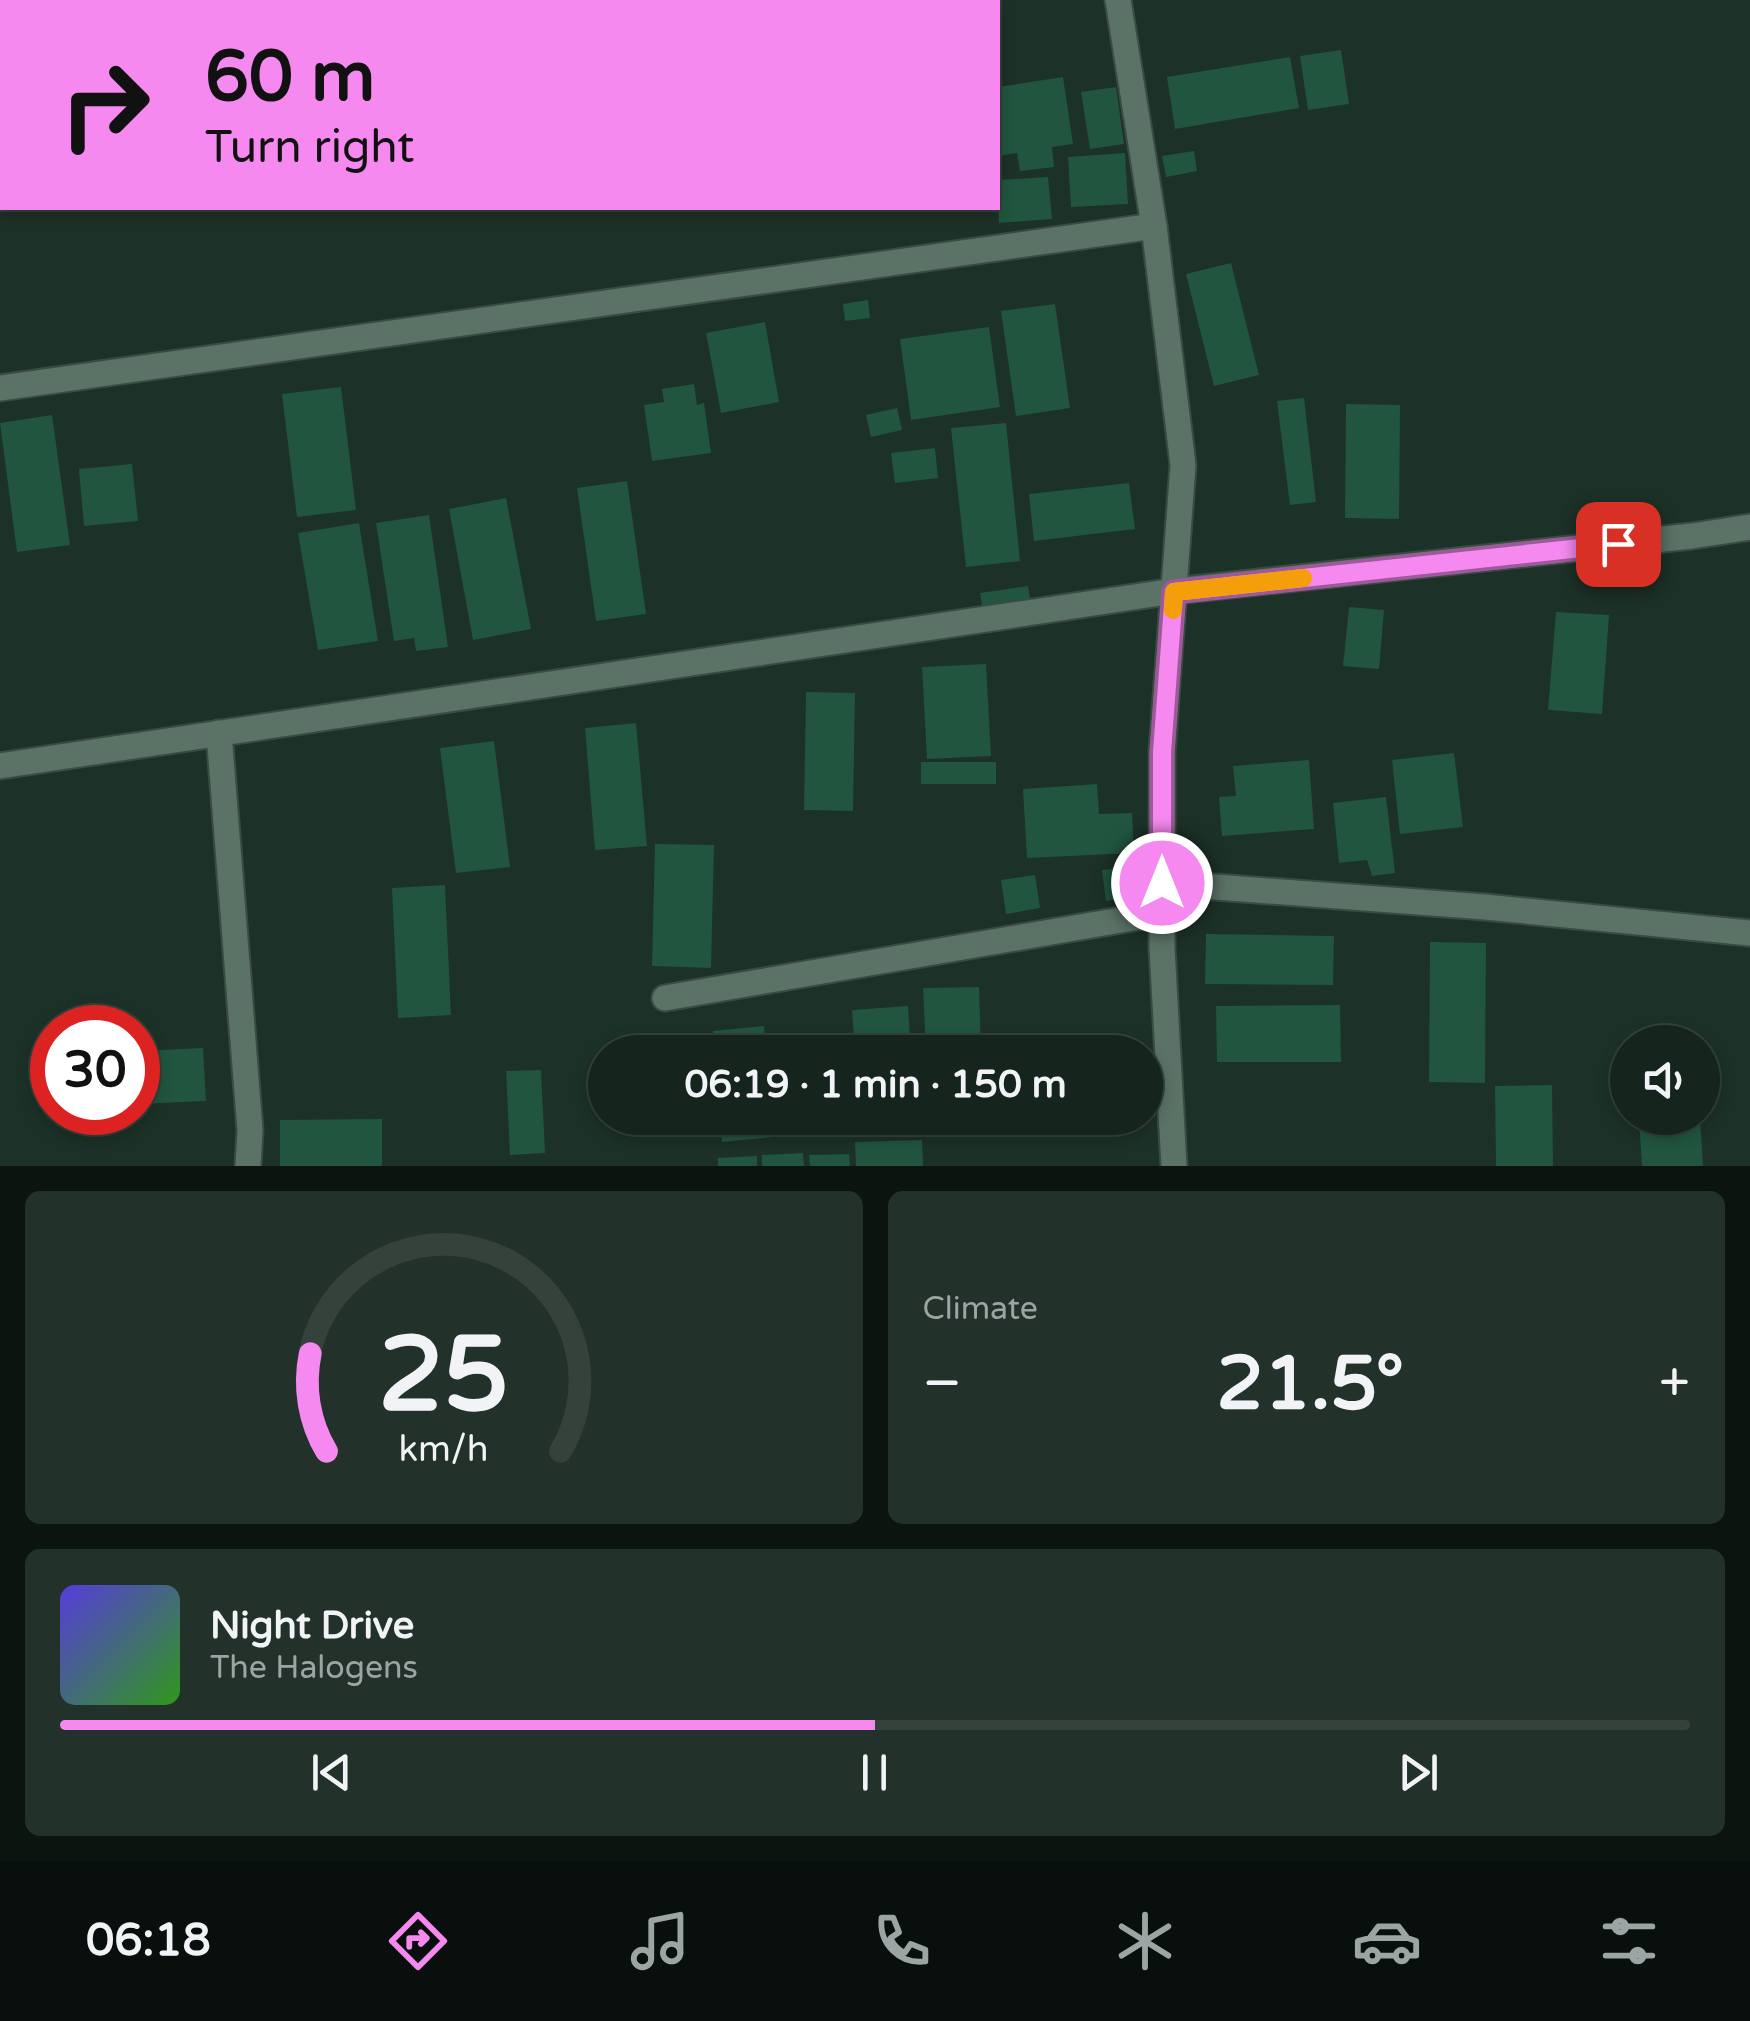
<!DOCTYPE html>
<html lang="en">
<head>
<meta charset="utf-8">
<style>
	body { margin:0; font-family:"Varela Round",sans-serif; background:#22312a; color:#f1f3f6; height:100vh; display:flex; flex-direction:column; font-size:38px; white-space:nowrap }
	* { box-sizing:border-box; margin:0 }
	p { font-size:32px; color:#9da5a4 }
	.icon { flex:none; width:55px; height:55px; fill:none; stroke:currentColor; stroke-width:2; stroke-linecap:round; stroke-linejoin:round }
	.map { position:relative; height:1166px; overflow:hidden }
	.sheet { display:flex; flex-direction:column; gap:25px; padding:25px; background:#0c1410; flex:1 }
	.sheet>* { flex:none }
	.banner { position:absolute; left:0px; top:0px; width:1000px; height:210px; box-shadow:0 5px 15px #0003,0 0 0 2px #34423b; background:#f589ef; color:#111; overflow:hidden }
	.buttons { position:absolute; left:1610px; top:1025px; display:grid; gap:20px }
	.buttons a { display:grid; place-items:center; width:110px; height:110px; border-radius:50%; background:#15251d; box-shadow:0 5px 15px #0003,0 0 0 2px #34423b; font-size:50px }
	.speed { position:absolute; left:30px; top:1005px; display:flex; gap:20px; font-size:50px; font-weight:700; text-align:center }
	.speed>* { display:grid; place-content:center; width:130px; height:130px; border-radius:50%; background:#15251d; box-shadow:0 5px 15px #0003,0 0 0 2px #34423b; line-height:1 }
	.speed .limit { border:15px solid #d22; background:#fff; color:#111 }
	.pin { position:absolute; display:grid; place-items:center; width:85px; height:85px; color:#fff; margin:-42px; border-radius:20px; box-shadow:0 5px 15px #0006 }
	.me { position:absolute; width:110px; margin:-55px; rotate:0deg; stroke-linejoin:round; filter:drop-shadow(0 0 8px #0008) }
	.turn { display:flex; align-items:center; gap:35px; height:210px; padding:0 40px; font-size:45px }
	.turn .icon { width:130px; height:130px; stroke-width:2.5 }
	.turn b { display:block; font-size:70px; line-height:85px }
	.big { font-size:75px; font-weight:800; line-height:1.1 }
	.sheet .tile { flex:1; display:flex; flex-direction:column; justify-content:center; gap:15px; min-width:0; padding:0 35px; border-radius:15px; background:#22312a }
	.sheet .dial { align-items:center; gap:0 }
	.dial svg { height:260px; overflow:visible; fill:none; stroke:#34423b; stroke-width:7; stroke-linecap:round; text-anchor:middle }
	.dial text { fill:#f1f3f6; stroke:none }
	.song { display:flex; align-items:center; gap:30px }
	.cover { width:120px; height:120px; border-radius:15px; background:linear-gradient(135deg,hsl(250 70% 55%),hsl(110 70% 35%)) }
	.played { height:10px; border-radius:5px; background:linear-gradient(90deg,#f589ef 50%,#34423b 50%) }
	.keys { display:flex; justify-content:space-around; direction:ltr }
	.heat { display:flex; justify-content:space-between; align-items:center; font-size:55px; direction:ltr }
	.sheet .tiles { flex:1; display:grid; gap:25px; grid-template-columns:1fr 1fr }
	.tile:last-child { grid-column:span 2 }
	.trip { position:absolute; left:588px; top:1035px; width:575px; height:100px; border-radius:50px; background:#15251d; box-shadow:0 5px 15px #0003,0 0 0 2px #34423b; font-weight:800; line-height:100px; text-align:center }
	.dock { display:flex; height:160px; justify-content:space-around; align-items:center; background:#080f0c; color:#9da5a4 }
	.dock .icon { width:70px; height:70px }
	.dock .on { color:#f589ef }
	.dock b { font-size:45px; color:#f1f3f6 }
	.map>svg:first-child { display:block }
</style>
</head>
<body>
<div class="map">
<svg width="1750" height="1166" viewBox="0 0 1750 1166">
	<rect width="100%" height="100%" fill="#1c3127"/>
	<g fill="#21553f">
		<polygon points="1341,50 1349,104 1308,110 1300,56"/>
		<polygon points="1290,57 1299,108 1175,129 1167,77"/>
		<polygon points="1063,77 1073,144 1052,147 1054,167 1020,171 1017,153 998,156 998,87"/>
		<polygon points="1116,87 1124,144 1090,149 1081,92"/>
		<polygon points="1194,151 1197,171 1166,177 1162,156"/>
		<polygon points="1125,153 1128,204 1071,207 1068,157"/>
		<polygon points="1048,177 1052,219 999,223 998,180"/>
		<polygon points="1231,263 1259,375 1214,386 1186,274"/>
		<polygon points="868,300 870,318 845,321 843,304"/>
		<polygon points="1055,304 1070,408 1016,416 1001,311"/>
		<polygon points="765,322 779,402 721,413 706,333"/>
		<polygon points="989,327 1000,407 911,420 900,339"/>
		<polygon points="694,384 697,405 704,403 711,453 652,461 644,405 664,402 662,389"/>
		<polygon points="341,387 356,510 297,517 282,394"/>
		<polygon points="1304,398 1316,502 1290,505 1277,401"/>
		<polygon points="1346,404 1400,405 1399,519 1345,518"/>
		<polygon points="897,408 902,430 871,437 866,415"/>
		<polygon points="52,415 70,545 17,552 0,423"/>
		<polygon points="1006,423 1020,561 966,567 951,428"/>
		<polygon points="935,448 938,478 895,483 891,453"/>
		<polygon points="132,464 138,521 84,526 79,469"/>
		<polygon points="627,481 646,614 596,621 577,488"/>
		<polygon points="1129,483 1135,529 1034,541 1029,494"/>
		<polygon points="506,498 531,629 473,640 449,509"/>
		<polygon points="429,515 448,647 416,651 414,638 394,641 376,523"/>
		<polygon points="359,523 378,641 318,650 298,533"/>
		<polygon points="1028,586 1031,604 983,612 980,593"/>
		<polygon points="1349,607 1384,610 1379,669 1343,666"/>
		<polygon points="1556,612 1609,615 1602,714 1548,710"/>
		<polygon points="986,664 991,756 927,759 922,667"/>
		<polygon points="806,692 855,693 853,811 804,810"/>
		<polygon points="636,723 647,846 595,850 585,728"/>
		<polygon points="494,741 510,867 456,873 440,748"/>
		<polygon points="1454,753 1463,827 1400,834 1392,760"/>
		<polygon points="1309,760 1314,829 1222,836 1219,797 1236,796 1233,766"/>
		<rect x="921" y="762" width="75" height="22"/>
		<polygon points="1097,784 1099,814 1132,813 1134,853 1027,858 1023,789"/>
		<polygon points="1386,797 1395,873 1372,876 1367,860 1339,863 1333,803"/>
		<polygon points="655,844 714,845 711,968 652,966"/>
		<polygon points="1134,866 1139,896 1106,901 1102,870"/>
		<polygon points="1035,875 1040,908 1006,914 1001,880"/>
		<polygon points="445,885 451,1015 398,1018 392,888"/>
		<polygon points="1206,934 1334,936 1333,985 1205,984"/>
		<polygon points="1430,942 1486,943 1485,1083 1429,1082"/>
		<polygon points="979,987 981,1052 926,1052 923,988"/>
		<polygon points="1340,1005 1341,1062 1217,1062 1216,1006"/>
		<polygon points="908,1006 911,1052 855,1052 852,1010"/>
		<polygon points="764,1026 766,1052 715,1052 713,1031"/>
		<polygon points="203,1048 206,1101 138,1104 138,1051"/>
		<polygon points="541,1070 545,1153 510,1155 506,1071"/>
		<polygon points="1552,1085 1553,1166 1496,1166 1495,1086"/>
		<polygon points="720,1118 771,1118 773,1137 722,1142"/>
		<polygon points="1639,1118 1700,1118 1703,1166 1642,1166"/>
		<polygon points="382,1119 382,1166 280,1166 280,1120"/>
		<polygon points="922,1140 923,1166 856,1166 855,1142"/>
		<polygon points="803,1153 804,1166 762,1166 762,1155"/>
		<polygon points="849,1154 850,1166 810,1166 809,1155"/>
		<polygon points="757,1156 757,1166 718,1166 718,1158"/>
	</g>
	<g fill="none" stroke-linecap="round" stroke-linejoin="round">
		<g stroke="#394b43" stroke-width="29">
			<g id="minor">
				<polyline points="1118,0 1154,226 1183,465 1162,752 1162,948 1174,1166"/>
				<polyline points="0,388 1154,226"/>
				<polyline points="219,733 250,1130 248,1166"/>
				<polyline points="0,766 1174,591 1692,536 1750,527"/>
				<polyline points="1162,883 1485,907 1750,933"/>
				<polyline points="665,998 1162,913"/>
			</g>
		</g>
		<use href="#minor" stroke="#5b7266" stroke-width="25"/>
	</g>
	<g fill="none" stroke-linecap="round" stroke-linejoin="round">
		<g stroke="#9f599b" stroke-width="25">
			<polyline id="route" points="1162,883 1162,752 1174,592 1618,544"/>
		</g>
		<use href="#route" stroke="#f589ef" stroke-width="18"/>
		<polyline stroke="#f59e0b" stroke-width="18" points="1173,610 1174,592 1303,578"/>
	</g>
</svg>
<div class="buttons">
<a><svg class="icon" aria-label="sound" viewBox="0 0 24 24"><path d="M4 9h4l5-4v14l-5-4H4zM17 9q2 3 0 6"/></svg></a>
</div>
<div class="speed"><div class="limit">30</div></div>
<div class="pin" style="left:1618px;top:544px;background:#d93025"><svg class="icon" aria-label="arrive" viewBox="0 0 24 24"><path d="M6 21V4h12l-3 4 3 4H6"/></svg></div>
<svg class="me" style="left:1162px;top:883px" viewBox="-20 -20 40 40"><circle r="17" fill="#f589ef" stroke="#fff" stroke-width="3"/><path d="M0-11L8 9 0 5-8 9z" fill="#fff"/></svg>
<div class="trip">06:19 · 1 min · 150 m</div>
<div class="banner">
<div class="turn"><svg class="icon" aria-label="right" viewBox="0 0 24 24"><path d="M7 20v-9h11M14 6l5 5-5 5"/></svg><div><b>60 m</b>Turn right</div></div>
</div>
</div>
<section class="sheet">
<div class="tiles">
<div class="tile dial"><svg viewBox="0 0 100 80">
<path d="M14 69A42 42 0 1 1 86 69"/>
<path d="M14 69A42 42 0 0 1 9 39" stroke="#f589ef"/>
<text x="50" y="56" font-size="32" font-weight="700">25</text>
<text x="50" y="72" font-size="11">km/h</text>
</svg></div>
<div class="tile"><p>Climate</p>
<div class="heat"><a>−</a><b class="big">21.5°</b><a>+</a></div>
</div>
<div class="tile">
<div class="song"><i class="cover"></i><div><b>Night Drive</b><p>The Halogens</p></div></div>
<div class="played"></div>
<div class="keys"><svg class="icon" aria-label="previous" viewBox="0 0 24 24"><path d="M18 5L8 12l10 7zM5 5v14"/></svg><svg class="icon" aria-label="pause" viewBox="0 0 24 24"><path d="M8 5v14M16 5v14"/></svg><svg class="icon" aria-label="next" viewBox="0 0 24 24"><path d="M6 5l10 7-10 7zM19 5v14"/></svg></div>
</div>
</div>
</section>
<nav class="dock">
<b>06:18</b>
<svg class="icon on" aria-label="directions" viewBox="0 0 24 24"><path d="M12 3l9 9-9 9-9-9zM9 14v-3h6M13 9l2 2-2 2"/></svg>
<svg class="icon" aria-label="music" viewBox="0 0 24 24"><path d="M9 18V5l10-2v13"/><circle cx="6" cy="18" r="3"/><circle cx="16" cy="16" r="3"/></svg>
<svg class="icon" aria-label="phone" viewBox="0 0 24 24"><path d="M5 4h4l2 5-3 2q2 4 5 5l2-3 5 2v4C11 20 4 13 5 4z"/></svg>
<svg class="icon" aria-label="climate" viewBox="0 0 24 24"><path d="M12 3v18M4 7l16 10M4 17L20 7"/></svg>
<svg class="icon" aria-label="car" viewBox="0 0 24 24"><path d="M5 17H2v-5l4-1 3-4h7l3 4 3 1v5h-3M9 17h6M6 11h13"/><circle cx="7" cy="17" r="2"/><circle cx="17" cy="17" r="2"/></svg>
<svg class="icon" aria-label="filters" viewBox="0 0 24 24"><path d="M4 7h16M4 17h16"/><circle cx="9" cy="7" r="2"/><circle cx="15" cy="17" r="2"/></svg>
</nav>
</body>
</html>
